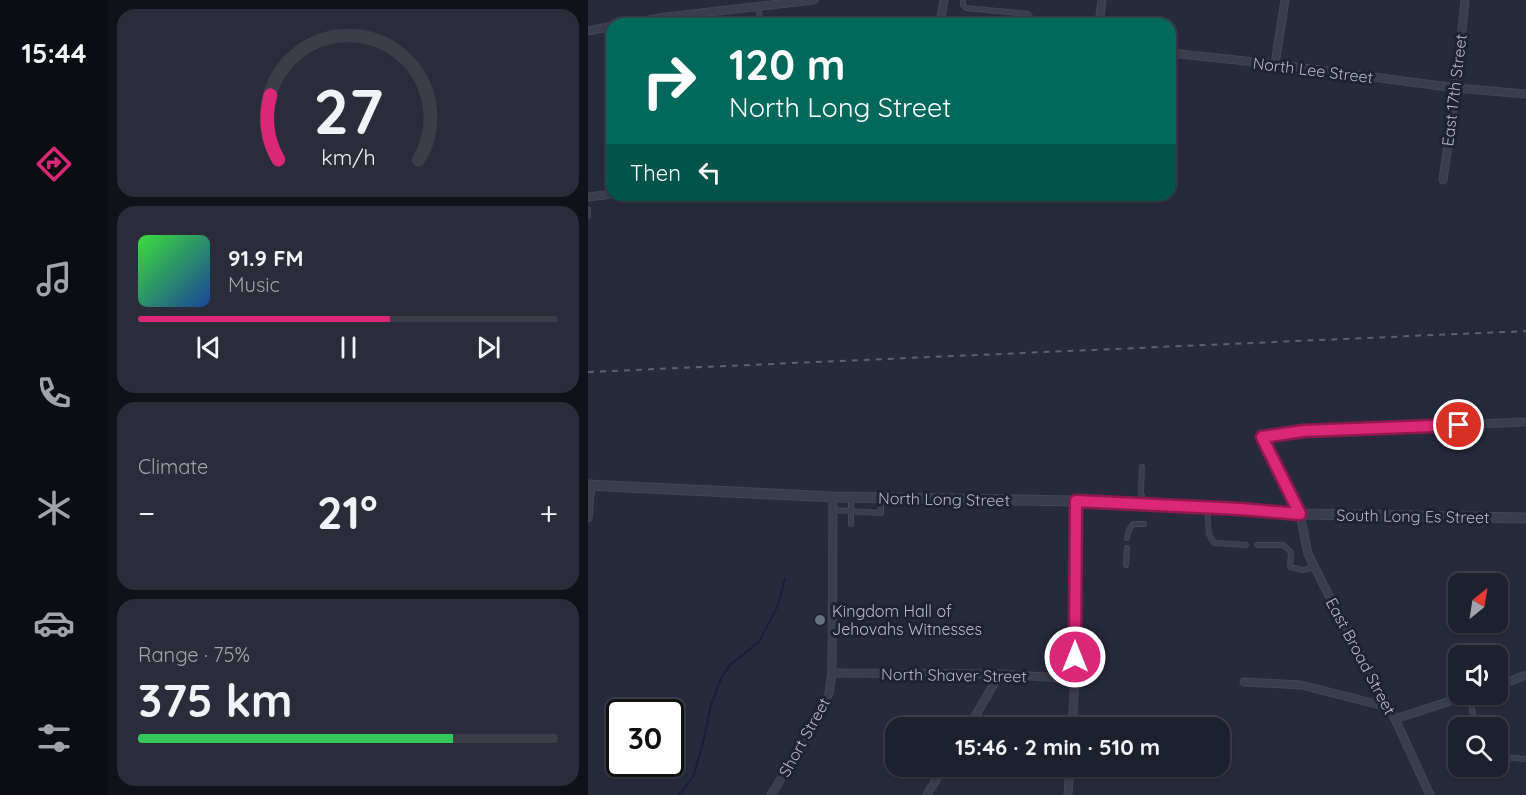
<!DOCTYPE html>
<html lang="en">
<head>
<meta charset="utf-8">
<style>
	body { margin:0; font-family:Quicksand,sans-serif; background:#2a2d39; color:#f1f3f6; height:100vh; display:flex; flex-direction:column; font-size:22px; white-space:nowrap }
	* { box-sizing:border-box; margin:0 }
	p { font-size:20px; color:#a0a3aa }
	.icon { flex:none; width:33px; height:33px; fill:none; stroke:currentColor; stroke-width:2; stroke-linecap:round; stroke-linejoin:round }
	.map { position:relative; flex:1; overflow:hidden }
	.side { display:flex; flex-direction:column; gap:9px; padding:9px; background:#101219; width:480px }
	.side>* { flex:none }
	.guide { position:absolute; left:18px; top:18px; width:570px; height:183px; border-radius:18px; box-shadow:0 2px 4px #0004,0 0 0 2px #3b3e49; background:#00695c; color:#fff; overflow:hidden }
	.needle { width:39px; rotate:30deg }
	.tools { position:absolute; left:860px; top:573px; display:grid; gap:12px }
	.tools a { display:grid; place-items:center; width:60px; height:60px; border-radius:12px; background:#1d202d; box-shadow:0 2px 4px #0004,0 0 0 2px #3b3e49; font-size:30px }
	.speed { position:absolute; left:18px; top:699px; display:flex; gap:12px; font-size:30px; font-weight:700; text-align:center }
	.speed>* { display:grid; place-content:center; width:78px; height:78px; border-radius:50%; background:#1d202d; box-shadow:0 2px 4px #0004,0 0 0 2px #3b3e49; line-height:1 }
	.speed .limit { border:3px solid #111; border-radius:9px; background:#fff; color:#111 }
	.pin { position:absolute; display:grid; place-items:center; width:51px; height:51px; color:#fff; margin:-26px; border:3px solid #fff; border-radius:50%; box-shadow:0 2px 6px #0007 }
	.me { position:absolute; width:66px; margin:-33px; rotate:0deg; stroke-linejoin:round; filter:drop-shadow(0 0 4px #0008) }
	.turn { display:flex; align-items:center; gap:21px; height:126px; padding:0 24px; font-size:27px }
	.turn .icon { width:78px; height:78px; stroke-width:2.5 }
	.turn b { display:block; font-size:42px; line-height:51px }
	.then { display:flex; align-items:center; height:57px; padding:0 24px; background:#0003; gap:12px; font-size:22px }
	.big { font-size:45px; font-weight:800; line-height:1.1 }
	.side .tile { flex:1; display:flex; flex-direction:column; justify-content:center; gap:9px; min-width:0; padding:0 21px; border-radius:18px; background:#2a2d39 }
	.side .dial { align-items:center; gap:0 }
	.dial svg { height:156px; overflow:visible; fill:none; stroke:#3b3e49; stroke-width:7; stroke-linecap:round; text-anchor:middle }
	.dial text { fill:#f1f3f6; stroke:none }
	.song { display:flex; align-items:center; gap:18px }
	.cover { width:72px; height:72px; border-radius:9px; background:linear-gradient(135deg,hsl(120 70% 55%),hsl(220 70% 35%)) }
	.played { height:6px; border-radius:3px; background:linear-gradient(90deg,#db2777 60%,#3b3e49 60%) }
	.keys { display:flex; justify-content:space-around; direction:ltr }
	.heat { display:flex; justify-content:space-between; align-items:center; font-size:33px; direction:ltr }
	.charge { height:9px; border-radius:4px; background:linear-gradient(90deg,#34c759 75%,#3b3e49 0) }
	.trip { position:absolute; left:297px; top:717px; width:345px; height:60px; border-radius:18px; background:#1d202d; box-shadow:0 2px 4px #0004,0 0 0 2px #3b3e49; font-weight:800; line-height:60px; text-align:center }
	main { display:flex; flex:1; min-height:0 }
	.menu { display:flex; flex-direction:column; width:108px; justify-content:space-around; align-items:center; background:#0c0d12; color:#a0a3aa }
	.menu .icon { width:42px; height:42px }
	.menu .active { color:#db2777 }
	.menu b { font-size:27px; color:#f1f3f6 }
	.map>svg:first-child { display:block }
</style>
</head>
<body>
<main>
<nav class="menu">
<b>15:44</b>
<svg class="icon active" aria-label="directions" viewBox="0 0 24 24"><path d="M12 3l9 9-9 9-9-9zM9 14v-3h6M13 9l2 2-2 2"/></svg>
<svg class="icon" aria-label="music" viewBox="0 0 24 24"><path d="M9 18V5l10-2v13"/><circle cx="6" cy="18" r="3"/><circle cx="16" cy="16" r="3"/></svg>
<svg class="icon" aria-label="phone" viewBox="0 0 24 24"><path d="M5 4h4l2 5-3 2q2 4 5 5l2-3 5 2v4C11 20 4 13 5 4z"/></svg>
<svg class="icon" aria-label="climate" viewBox="0 0 24 24"><path d="M12 3v18M4 7l16 10M4 17L20 7"/></svg>
<svg class="icon" aria-label="car" viewBox="0 0 24 24"><path d="M5 17H2v-5l4-1 3-4h7l3 4 3 1v5h-3M9 17h6M6 11h13"/><circle cx="7" cy="17" r="2"/><circle cx="17" cy="17" r="2"/></svg>
<svg class="icon" aria-label="filters" viewBox="0 0 24 24"><path d="M4 7h16M4 17h16"/><circle cx="9" cy="7" r="2"/><circle cx="15" cy="17" r="2"/></svg>
</nav>
<section class="side">
<div class="tile dial"><svg viewBox="0 0 100 80">
<path d="M14 69A42 42 0 1 1 86 69"/>
<path d="M14 69A42 42 0 0 1 10 36" stroke="#db2777"/>
<text x="50" y="56" font-size="32" font-weight="700">27</text>
<text x="50" y="72" font-size="11">km/h</text>
</svg></div>
<div class="tile">
<div class="song"><i class="cover"></i><div><b>91.9 FM</b><p>Music</p></div></div>
<div class="played"></div>
<div class="keys"><svg class="icon" aria-label="previous" viewBox="0 0 24 24"><path d="M18 5L8 12l10 7zM5 5v14"/></svg><svg class="icon" aria-label="pause" viewBox="0 0 24 24"><path d="M8 5v14M16 5v14"/></svg><svg class="icon" aria-label="next" viewBox="0 0 24 24"><path d="M6 5l10 7-10 7zM19 5v14"/></svg></div>
</div>
<div class="tile"><p>Climate</p>
<div class="heat"><a>−</a><b class="big">21°</b><a>+</a></div>
</div>
<div class="tile"><p>Range · 75%</p><b class="big">375 km</b><div class="charge"></div></div>
</section>
<div class="map">
<svg width="938" height="795" viewBox="0 0 938 795">
	<rect width="100%" height="100%" fill="#272a3c"/>
	<g fill="none" stroke-linecap="round" stroke-linejoin="round">
		<polyline stroke="#1a1f39" stroke-width="2" points="91,795 105,777 114,747 123,705 134,676 142,665 171,642 190,605 197,579"/>
		<g stroke="#434656" stroke-width="6">
			<g id="service">
				<polyline points="375,0 375,5 378,8 440,14 443,18 443,24"/>
				<polyline points="170,7 173,24"/>
				<polyline points="111,14 113,24"/>
				<polyline points="18,28 24,67"/>
				<polyline points="0,209 0,216"/>
				<polyline points="554,467 553,493 557,504"/>
				<polyline points="619,508 621,534 626,543 658,545"/>
				<polyline points="246,510 293,513 293,498"/>
				<polyline points="263,524 263,498"/>
				<polyline points="539,538 541,530 545,524 556,524"/>
				<polyline points="669,545 695,545 703,552 702,567 715,570 727,567"/>
				<polyline points="538,565 539,548"/>
				<polyline points="881,696 888,728"/>
				<polyline points="909,754 916,757 938,759"/>
			</g>
		</g>
		<g stroke="#434656" stroke-width="9">
			<g id="minor">
				<polyline points="353,22 364,24"/>
				<polyline points="38,24 78,17 226,0"/>
				<polyline points="352,24 356,0"/>
				<polyline points="511,24 514,0"/>
				<polyline points="0,31 24,26"/>
				<polyline points="582,53 687,64 868,88 938,94"/>
				<polyline points="687,64 697,0"/>
				<polyline points="855,180 868,88 877,0"/>
				<polyline points="0,197 24,194"/>
				<polyline points="0,518 3,485"/>
				<polyline points="244,673 412,674 487,679"/>
				<polyline points="656,682 713,685 800,707"/>
				<polyline points="909,686 938,675"/>
				<polyline points="807,719 884,694"/>
				<polyline points="380,728 412,674"/>
				<polyline points="484,728 487,679 488,501"/>
				<polyline points="183,795 227,724 241,693 244,673 245,497"/>
				<polyline points="339,795 356,766"/>
				<polyline points="480,795 482,766"/>
				<polyline points="842,795 807,719 738,590 720,554 712,514 674,437 715,431 938,422"/>
			</g>
		</g>
		<g stroke="#434656" stroke-width="11">
			<polyline id="tertiary" points="0,485 245,497 488,501 652,509 712,514 938,518"/>
		</g>
		<use href="#service" stroke="#3a3d4d" stroke-width="4"/>
		<use href="#minor" stroke="#3a3d4d" stroke-width="7"/>
		<use href="#tertiary" stroke="#3a3d4d" stroke-width="9"/>
		<polyline stroke="#5d6073" stroke-width="2" stroke-dasharray="6 6" stroke-linecap="butt" points="0,372 938,331"/>
	</g>
	<g fill="none" stroke-linecap="round" stroke-linejoin="round">
		<g stroke="#8e194d" stroke-width="15">
			<polyline id="route" points="487,657 488,501 652,509 712,514 674,437 715,431 871,425"/>
		</g>
		<use href="#route" stroke="#db2777" stroke-width="10"/>
	</g>
	<circle fill="#6b7280" stroke="#1f2232" stroke-width="2" cx="232" cy="620" r="6"/>
	<g text-anchor="middle" dominant-baseline="central" stroke-width="6" stroke-linejoin="round" paint-order="stroke">
		<g font-size="16" fill="#b6b8c7" stroke="#1f2232">
			<text transform="translate(725 70) rotate(7)">North Lee Street</text>
			<text transform="translate(866 90) rotate(-83)">East 17th Street</text>
			<text transform="translate(356 499) rotate(1)">North Long Street</text>
			<text transform="translate(825 516) rotate(1)">South Long Es Street</text>
			<text transform="translate(773 656) rotate(62)">East Broad Street</text>
			<text transform="translate(366 675) rotate(1)">North Shaver Street</text>
			<text transform="translate(216 737) rotate(-61)">Short Street</text>
		</g>
		<g font-size="16" fill="#b6b8c7" stroke="#1f2232" text-anchor="start">
			<text x="244" y="611">Kingdom Hall of<tspan x="244" dy="18">Jehovahs Witnesses</tspan></text>
		</g>
	</g>
</svg>
<div class="tools">
<a><svg class="needle" viewBox="-14 -14 28 28"><path d="M0-13l5 13h-10z" fill="#e53935"/><path d="M0 13l5-13h-10z" fill="#a0a3aa"/></svg></a>
<a><svg class="icon" aria-label="sound" viewBox="0 0 24 24"><path d="M4 9h4l5-4v14l-5-4H4zM17 9q2 3 0 6"/></svg></a>
<a><svg class="icon" aria-label="search" viewBox="0 0 24 24"><circle cx="10" cy="10" r="6"/><path d="M15 15l6 6"/></svg></a>
</div>
<div class="speed"><div class="limit">30</div></div>
<div class="pin" style="left:871px;top:425px;background:#d93025"><svg class="icon" aria-label="arrive" viewBox="0 0 24 24"><path d="M6 21V4h12l-3 4 3 4H6"/></svg></div>
<svg class="me" style="left:487px;top:657px" viewBox="-20 -20 40 40"><circle r="17" fill="#db2777" stroke="#fff" stroke-width="3"/><path d="M0-11L8 9 0 5-8 9z" fill="#fff"/></svg>
<div class="trip">15:46 · 2 min · 510 m</div>
<div class="guide">
<div class="turn"><svg class="icon" aria-label="right" viewBox="0 0 24 24"><path d="M7 20v-9h11M14 6l5 5-5 5"/></svg><div><b>120 m</b>North Long Street</div></div>
<div class="then">Then<svg class="icon" aria-label="left" viewBox="0 0 24 24"><path d="M17 20v-9H6M10 6l-5 5 5 5"/></svg></div>
</div>
</div>
</main>
</body>
</html>
